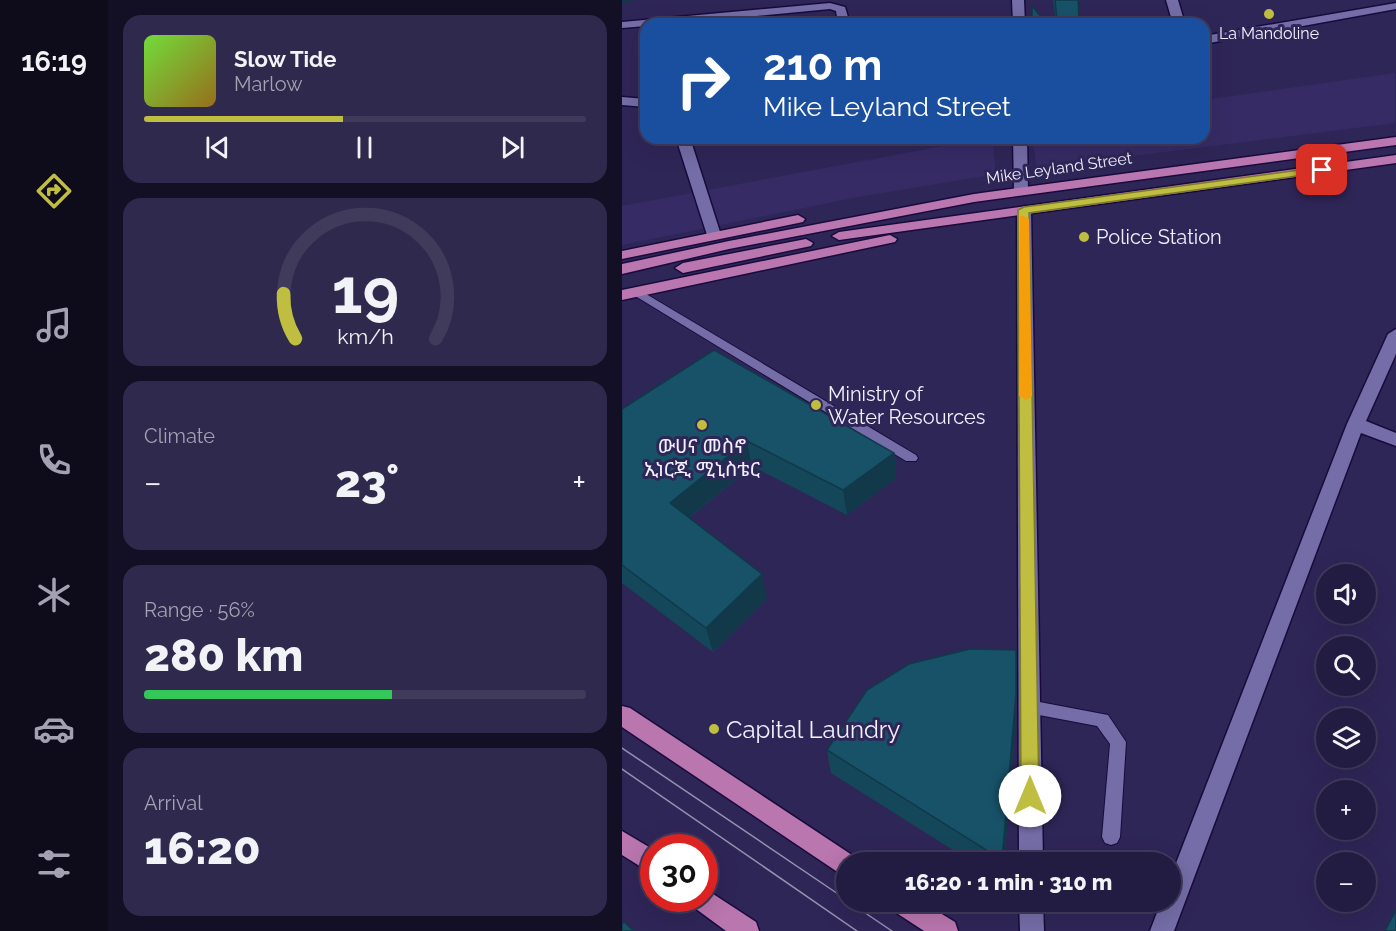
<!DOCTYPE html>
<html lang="en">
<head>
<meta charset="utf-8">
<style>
	body { margin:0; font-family:Raleway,"Noto Sans Ethiopic",sans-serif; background:#2f294d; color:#f1f3f6; height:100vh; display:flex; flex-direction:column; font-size:22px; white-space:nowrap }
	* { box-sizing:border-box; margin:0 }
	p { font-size:20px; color:#a3a1b2 }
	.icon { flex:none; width:33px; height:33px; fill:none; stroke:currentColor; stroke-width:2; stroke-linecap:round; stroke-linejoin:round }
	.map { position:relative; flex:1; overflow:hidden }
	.details { display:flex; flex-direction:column; gap:15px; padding:15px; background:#130f24; width:514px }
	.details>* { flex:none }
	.hud { position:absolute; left:18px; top:18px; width:570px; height:126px; border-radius:18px; box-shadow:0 6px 24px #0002,0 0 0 2px #403a5b; background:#1a4fa0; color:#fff; overflow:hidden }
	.fabs { position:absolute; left:694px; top:564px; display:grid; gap:12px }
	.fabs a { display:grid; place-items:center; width:60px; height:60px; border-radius:50%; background:#231c42; box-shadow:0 6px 24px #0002,0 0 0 2px #403a5b; font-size:30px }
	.speed { position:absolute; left:18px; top:834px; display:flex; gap:12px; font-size:30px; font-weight:700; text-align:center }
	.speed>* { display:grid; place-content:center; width:78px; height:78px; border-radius:50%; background:#231c42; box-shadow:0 6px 24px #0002,0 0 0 2px #403a5b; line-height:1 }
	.speed .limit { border:9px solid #d22; background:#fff; color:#111 }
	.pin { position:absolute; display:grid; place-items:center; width:51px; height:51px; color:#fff; margin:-26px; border-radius:12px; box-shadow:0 3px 9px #0006 }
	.me { position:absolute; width:66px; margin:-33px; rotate:0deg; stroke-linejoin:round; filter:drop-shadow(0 0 4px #0008) }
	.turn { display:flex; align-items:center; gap:21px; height:126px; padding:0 24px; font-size:27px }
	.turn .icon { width:78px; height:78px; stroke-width:2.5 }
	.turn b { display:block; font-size:42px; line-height:51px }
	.big { font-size:45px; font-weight:800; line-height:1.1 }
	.details .tile { flex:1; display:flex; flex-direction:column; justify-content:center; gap:9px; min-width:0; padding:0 21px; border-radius:18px; background:#2f294d }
	.details .dial { align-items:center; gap:0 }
	.dial svg { height:156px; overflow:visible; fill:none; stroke:#403a5b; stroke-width:7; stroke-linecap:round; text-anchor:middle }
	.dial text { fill:#f1f3f6; stroke:none }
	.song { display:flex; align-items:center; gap:18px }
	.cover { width:72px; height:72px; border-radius:9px; background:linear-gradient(135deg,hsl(100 70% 55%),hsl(40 70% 35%)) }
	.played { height:6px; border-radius:3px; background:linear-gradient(90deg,#bfbe41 45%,#403a5b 45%) }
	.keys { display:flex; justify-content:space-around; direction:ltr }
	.heat { display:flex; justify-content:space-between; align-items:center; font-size:33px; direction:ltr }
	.charge { height:9px; border-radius:4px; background:linear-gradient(90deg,#34c759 56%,#403a5b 0) }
	.trip { position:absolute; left:214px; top:852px; width:345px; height:60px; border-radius:30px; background:#231c42; box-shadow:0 6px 24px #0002,0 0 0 2px #403a5b; font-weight:800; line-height:60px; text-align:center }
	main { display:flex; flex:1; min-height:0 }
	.dock { display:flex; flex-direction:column; width:108px; justify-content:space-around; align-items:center; background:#0e0b1a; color:#a3a1b2 }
	.dock .icon { width:42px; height:42px }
	.dock .selected { color:#bfbe41 }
	.dock b { font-size:27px; color:#f1f3f6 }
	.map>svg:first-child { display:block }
</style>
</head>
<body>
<main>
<nav class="dock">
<b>16:19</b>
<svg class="icon selected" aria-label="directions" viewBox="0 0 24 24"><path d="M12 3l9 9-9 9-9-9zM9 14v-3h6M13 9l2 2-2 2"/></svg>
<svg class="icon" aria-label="music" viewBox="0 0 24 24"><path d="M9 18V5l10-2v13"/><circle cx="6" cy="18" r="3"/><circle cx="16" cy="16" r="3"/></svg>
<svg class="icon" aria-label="phone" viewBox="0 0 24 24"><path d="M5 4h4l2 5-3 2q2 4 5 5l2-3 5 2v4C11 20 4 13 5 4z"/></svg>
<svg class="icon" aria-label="climate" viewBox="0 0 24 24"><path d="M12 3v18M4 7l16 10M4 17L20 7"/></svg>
<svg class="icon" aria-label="car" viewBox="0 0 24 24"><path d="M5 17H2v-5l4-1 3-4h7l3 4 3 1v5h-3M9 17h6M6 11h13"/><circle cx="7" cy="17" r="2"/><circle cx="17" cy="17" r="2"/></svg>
<svg class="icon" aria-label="filters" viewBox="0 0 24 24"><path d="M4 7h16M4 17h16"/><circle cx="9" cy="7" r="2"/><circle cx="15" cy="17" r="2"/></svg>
</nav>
<section class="details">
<div class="tile">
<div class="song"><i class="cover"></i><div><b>Slow Tide</b><p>Marlow</p></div></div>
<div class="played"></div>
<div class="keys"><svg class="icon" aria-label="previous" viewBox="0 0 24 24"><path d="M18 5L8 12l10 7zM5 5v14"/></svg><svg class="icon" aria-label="pause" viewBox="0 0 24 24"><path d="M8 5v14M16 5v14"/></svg><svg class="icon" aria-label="next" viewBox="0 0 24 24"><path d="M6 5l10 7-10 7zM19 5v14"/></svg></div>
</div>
<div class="tile dial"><svg viewBox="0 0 100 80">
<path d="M14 69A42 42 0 1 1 86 69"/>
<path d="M14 69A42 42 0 0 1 8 46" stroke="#bfbe41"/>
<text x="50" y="56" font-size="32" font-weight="700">19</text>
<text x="50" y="72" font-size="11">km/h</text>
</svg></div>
<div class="tile"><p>Climate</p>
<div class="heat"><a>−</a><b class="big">23°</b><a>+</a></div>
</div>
<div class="tile"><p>Range · 56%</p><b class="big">280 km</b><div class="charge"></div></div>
<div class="tile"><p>Arrival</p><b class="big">16:20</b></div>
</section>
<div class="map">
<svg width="774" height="931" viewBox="0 0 774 931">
	<rect width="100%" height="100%" fill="#2f2658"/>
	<g fill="#372b65">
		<polygon points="773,73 773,123 415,168 410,138 582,138 582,100"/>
		<polygon points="364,138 370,138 374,174 236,197 0,245 0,206"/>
	</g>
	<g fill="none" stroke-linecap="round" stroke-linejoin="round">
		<g stroke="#180b3c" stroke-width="2">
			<g id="service">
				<polygon points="14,288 294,455 296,458 294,461 284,461 10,294 8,292 10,290"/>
				<polygon points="407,700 486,715 504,742 498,837 495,843 489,845 483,843 480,837 488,744 475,726 401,712 399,707 401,702"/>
			</g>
		</g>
		<g stroke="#180b3c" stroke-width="3">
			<g id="minor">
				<polygon points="390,0 402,0 403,24 391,24"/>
				<polygon points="544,0 556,0 563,24 551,24"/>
				<polygon points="208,3 223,7 228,24 216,24 214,11 208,9 49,24 24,24 24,26 0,28 0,22"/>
				<polygon points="774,3 774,9 582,44 582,36"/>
				<polygon points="0,97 24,99 24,107 0,105"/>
				<polygon points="54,138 68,138 99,235 97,238 87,238 85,235"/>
				<polygon points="391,138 405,138 406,191 399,195 392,191"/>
				<polygon points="402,206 409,210 421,862 397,862 395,210"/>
				<polygon points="774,329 774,354 744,421 774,433 774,446 739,433 552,931 528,931 539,902 549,902 549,876 725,424 766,334"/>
				<polygon points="397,902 421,902 422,931 398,931"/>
			</g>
		</g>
		<g stroke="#180b3c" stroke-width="3">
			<g id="primary">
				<polygon points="774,137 774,145 352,202 107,249 0,274 0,264 107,241 352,194"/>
				<polygon points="774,155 774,163 217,240 210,236 217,232"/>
				<polygon points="176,215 183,219 181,222 0,259 0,251"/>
				<polygon points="268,235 275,239 273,242 0,300 0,290"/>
				<polygon points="184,239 191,243 189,246 61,273 53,268 61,263"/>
				<polygon points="0,706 8,708 233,857 236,862 225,862 225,876 217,873 0,727"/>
				<polygon points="0,831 32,850 32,875 0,855"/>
				<polygon points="82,888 134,922 137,931 104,931 70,906 67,898 82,898"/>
				<polygon points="267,902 300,902 333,922 336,931 302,931 270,910"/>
			</g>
		</g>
		<use href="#service" fill="#746da7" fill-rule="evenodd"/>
		<use href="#minor" fill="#746da7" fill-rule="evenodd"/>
		<use href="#primary" fill="#ba76af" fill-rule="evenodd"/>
		<g stroke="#9792b1" stroke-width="1.5">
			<polyline points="0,748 225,900"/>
			<polyline points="0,769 235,931"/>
			<polyline points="227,902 270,931"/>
		</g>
	</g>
	<g fill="#15475a">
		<polygon points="431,0 456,0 456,24 434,24"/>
		<polygon points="0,409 272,453 274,478 225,515 130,466 67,518 145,598 91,652 0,583"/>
		<polygon points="394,717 382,862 350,862 209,773 205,750"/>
	</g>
	<g fill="#11394a">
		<polygon points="0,0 12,0 0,3"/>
		<polygon points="125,441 130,466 55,527 48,503"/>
		<polygon points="272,453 274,478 225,515 221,490"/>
		<polygon points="140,574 145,598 91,652 84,628"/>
		<polygon points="394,693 394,717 382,862 380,862"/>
	</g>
	<g fill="#185269" stroke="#11394a" stroke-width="1.5">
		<polygon points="433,0 456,0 457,19 435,20"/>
		<polygon points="410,6 425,24 410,24"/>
		<polygon points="92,350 272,453 221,490 125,441 48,503 140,574 84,628 0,565 0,409"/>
		<polygon points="348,649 394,650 394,693 380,860 205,750 245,690 287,664"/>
		<polygon points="774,910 774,931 763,931"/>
		<polygon points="2,922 12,931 0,931 0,924"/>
	</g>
	<polygon fill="#bfbe41" stroke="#7c7c2a" stroke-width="1.5" points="700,167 704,168 704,172 407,213 417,796 414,802 408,804 402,802 399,796 396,210 402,207"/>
	<polygon fill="#f59e0b" points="398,216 402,216 407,219 410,396 404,400 397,396"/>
	<g fill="#bfbe41" stroke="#2f2658" stroke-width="2">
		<circle cx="647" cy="14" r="6"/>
		<circle cx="462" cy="237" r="6"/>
		<circle cx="194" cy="405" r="6"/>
		<circle cx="80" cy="425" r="6"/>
		<circle cx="92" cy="729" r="6"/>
	</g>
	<g text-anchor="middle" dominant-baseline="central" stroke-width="6" stroke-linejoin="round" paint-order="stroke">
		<g font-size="16" fill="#f1f0fd" stroke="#2f2658">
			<text x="647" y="33">La Mandoline</text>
		</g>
		<g font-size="16" fill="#f1f0fd" stroke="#2f2658">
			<text transform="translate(437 168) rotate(-8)">Mike Leyland Street</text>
		</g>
		<g font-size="20" fill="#f1f0fd" stroke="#2f2658" text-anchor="start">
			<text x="474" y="237">Police Station</text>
			<text x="206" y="394">Ministry of<tspan x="206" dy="23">Water Resources</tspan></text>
			<text x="80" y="446" text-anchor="middle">ውሀና መስኖ<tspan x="80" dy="23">ኢነርጂ ሚኒስቴር</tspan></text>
		</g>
		<g font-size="24" fill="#f1f0fd" stroke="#2f2658" text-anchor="start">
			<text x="104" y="729">Capital Laundry</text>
		</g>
	</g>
</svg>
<div class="fabs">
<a><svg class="icon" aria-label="sound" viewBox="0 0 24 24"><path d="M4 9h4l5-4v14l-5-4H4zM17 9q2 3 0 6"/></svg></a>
<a><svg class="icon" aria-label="search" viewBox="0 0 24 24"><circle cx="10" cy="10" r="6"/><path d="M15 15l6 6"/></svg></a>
<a><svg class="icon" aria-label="layers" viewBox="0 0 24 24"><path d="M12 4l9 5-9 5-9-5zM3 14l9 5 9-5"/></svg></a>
<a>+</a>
<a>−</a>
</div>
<div class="speed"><div class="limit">30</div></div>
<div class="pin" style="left:700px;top:170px;background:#d93025"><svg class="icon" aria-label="arrive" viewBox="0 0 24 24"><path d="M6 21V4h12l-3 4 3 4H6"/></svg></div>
<svg class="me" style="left:408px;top:796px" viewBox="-20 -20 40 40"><circle r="19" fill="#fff"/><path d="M0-13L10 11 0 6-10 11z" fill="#bfbe41"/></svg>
<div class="trip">16:20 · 1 min · 310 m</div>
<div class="hud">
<div class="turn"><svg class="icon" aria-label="right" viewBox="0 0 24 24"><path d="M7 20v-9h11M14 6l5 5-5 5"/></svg><div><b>210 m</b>Mike Leyland Street</div></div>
</div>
</div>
</main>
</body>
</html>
